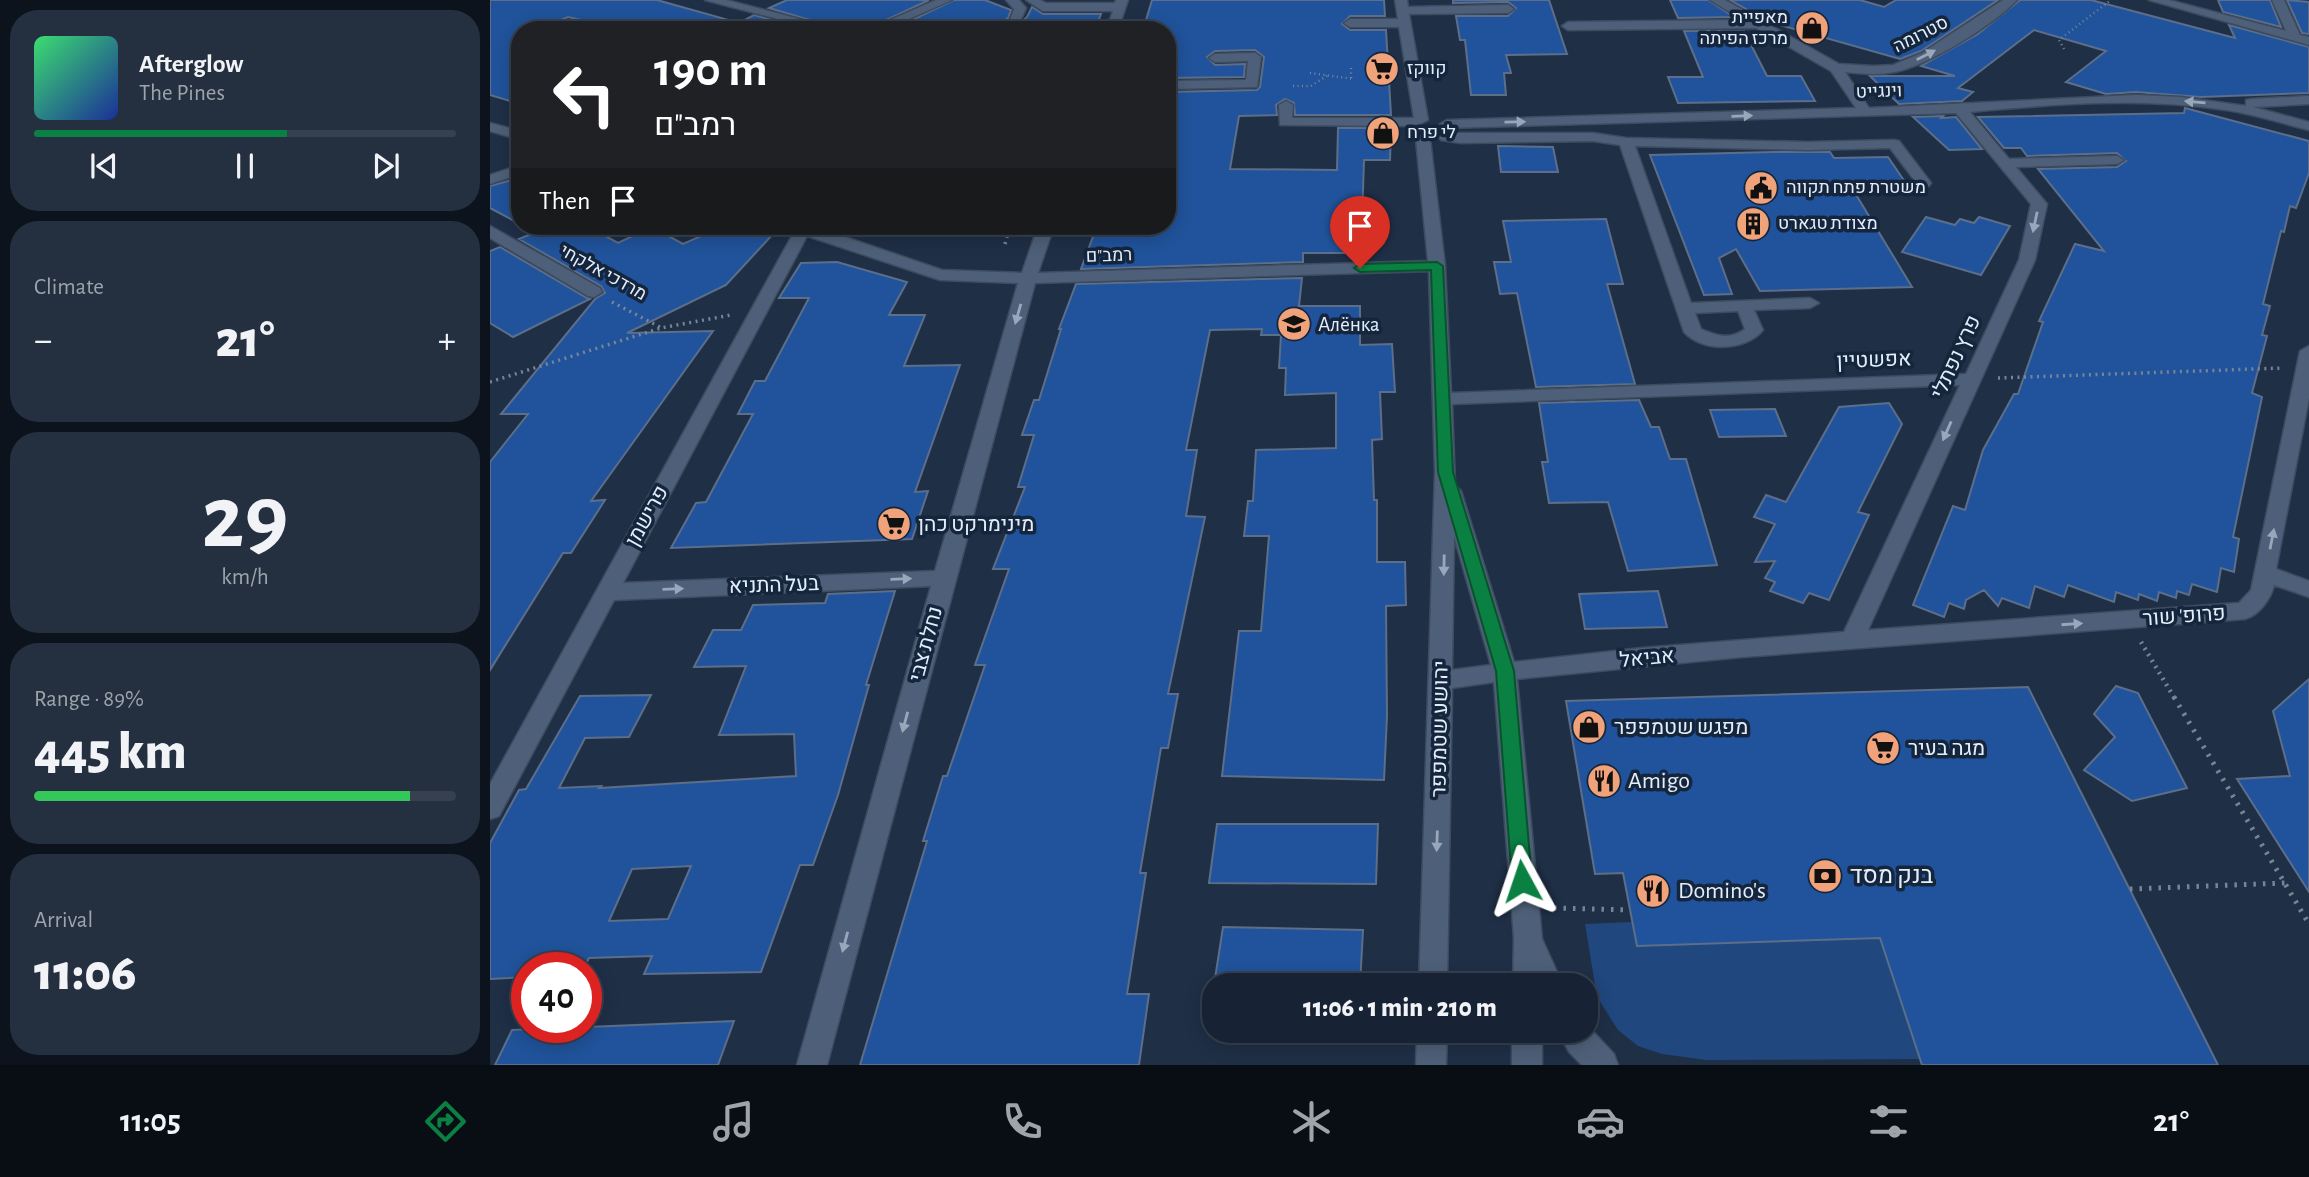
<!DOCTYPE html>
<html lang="en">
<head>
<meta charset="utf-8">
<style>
	body { margin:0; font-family:"Alegreya Sans",Heebo,sans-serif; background:#242f40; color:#f1f3f6; height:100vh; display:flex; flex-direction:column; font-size:26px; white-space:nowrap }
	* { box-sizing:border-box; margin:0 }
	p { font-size:23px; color:#9ea4ac }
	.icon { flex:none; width:38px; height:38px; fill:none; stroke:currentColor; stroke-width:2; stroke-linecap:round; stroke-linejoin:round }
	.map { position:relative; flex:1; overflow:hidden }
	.panel { display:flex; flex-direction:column; gap:10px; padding:10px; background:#0d131d; width:490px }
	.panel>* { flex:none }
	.guide { position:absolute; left:21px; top:21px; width:665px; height:214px; border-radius:28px; box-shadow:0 4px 18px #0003,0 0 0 2px #36404f; background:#202124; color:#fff; overflow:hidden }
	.speed { position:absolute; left:21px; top:952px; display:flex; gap:14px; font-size:35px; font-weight:700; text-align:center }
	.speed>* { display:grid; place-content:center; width:91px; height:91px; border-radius:50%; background:#172334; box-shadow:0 4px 18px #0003,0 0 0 2px #36404f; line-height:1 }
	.speed .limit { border:10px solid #d22; background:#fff; color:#111 }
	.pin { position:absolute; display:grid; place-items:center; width:60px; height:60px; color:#fff; margin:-72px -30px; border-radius:50% 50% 50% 0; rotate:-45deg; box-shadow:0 0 7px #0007 }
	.pin .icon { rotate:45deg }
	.me { position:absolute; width:77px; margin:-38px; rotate:355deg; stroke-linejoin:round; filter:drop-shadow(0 0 5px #0008) }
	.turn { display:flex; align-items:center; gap:24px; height:147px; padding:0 28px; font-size:32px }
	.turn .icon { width:91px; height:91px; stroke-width:2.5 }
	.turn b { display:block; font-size:49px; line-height:60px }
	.then { display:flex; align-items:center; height:66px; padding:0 28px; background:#0003; gap:14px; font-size:26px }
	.big { font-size:52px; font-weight:800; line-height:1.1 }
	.panel .widget { flex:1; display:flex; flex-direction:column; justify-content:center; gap:10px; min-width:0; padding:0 24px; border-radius:28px; background:#242f40 }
	.panel .dial { align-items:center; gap:0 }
	.dial b { font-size:91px; line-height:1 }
	.song { display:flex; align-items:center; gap:21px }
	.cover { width:84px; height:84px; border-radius:10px; background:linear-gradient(135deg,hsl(140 70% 55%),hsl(230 70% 35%)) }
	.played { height:7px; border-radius:4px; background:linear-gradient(90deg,#0b8043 60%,#36404f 60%) }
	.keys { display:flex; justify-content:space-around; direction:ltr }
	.heat { display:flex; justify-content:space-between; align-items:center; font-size:38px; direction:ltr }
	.charge { height:10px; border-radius:5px; background:linear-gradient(90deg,#34c759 89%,#36404f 0) }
	.trip { position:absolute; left:712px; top:973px; width:396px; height:70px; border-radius:28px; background:#172334; box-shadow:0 4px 18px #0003,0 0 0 2px #36404f; font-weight:800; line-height:70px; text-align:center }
	.dock { display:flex; height:112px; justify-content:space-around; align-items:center; background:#090e15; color:#9ea4ac }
	.dock .icon { width:49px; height:49px }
	.dock .current { color:#0b8043 }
	.dock b { font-size:32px; color:#f1f3f6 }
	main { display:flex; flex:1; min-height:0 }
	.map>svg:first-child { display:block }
</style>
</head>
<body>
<main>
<section class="panel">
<div class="widget">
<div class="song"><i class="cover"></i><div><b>Afterglow</b><p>The Pines</p></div></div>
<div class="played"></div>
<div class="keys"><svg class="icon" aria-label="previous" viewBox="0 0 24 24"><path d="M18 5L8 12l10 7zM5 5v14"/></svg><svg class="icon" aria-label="pause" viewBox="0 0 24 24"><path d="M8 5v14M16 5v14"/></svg><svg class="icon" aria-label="next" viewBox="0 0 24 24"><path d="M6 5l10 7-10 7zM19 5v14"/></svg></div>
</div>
<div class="widget"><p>Climate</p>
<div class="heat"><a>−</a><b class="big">21°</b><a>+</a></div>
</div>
<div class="widget dial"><b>29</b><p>km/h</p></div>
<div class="widget"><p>Range · 89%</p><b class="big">445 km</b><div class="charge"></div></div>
<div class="widget"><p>Arrival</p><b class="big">11:06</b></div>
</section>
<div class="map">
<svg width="1819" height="1065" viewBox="0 0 1819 1065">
	<rect width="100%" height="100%" fill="#1f2f46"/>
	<polygon fill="#20477e" points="1142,922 1147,946 1390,938 1430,1059 1216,1060 1172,1054 1148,1046 1128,1030 1107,997 1095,924"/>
	<g fill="#20539b" stroke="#5c6e89" stroke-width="2" fill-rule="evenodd">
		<polygon points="0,0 167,0 249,23 264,15 319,30 136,30 78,17 46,30 30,30 30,104 0,95"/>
		<polygon points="297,0 439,0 375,30 354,30 279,8"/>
		<polygon points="464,0 495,0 521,10 518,18 500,30 401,30"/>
		<polygon points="662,0 894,0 895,16 860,16 852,24 860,30 896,30 901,115 805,115 804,103 795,99 786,105 787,115 749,116 740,169 847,170 848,128 901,128 900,160 874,160 871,253 813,253 813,262 591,269 607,226 677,226 677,92 767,90 770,87 774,57 765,50 725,51 717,57 725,65 755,64 754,77 677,78 677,30 653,30"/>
		<polygon points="963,0 1059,0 1077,54 1016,55 1021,73 1014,73 1016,95 981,95 975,40 970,40 966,16 1018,16 1026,8 1018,2 963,3"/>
		<polygon points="1180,0 1218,0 1244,17 1188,18"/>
		<polygon points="1240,0 1370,0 1394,7 1406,0 1508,0 1431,51 1410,59 1279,22"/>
		<polygon points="1530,0 1601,0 1745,38 1739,25 1819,47 1819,93 1711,97 1646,92 1616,94 1576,82 1616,51 1544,30 1468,88 1483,92 1472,101 1409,104 1380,76 1465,76 1431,66 1488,34"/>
		<polygon points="1728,0 1780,0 1791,27 1733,12"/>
		<polygon points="1797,0 1819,2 1819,34 1812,33"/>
		<polygon points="542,7 553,14 611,14 605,30 523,30 537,17"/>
		<polygon points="1194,31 1254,31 1277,76 1311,76 1325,101 1188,103 1178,77 1213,77"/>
		<polygon points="1695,108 1819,141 1819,173 1806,208 1800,206 1794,232 1791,231 1773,304 1780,306 1772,335 1777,336 1762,393 1772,397 1743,537 1749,539 1744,572 1731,568 1727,592 1702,584 1699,595 1687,591 1686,598 1669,592 1667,601 1649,594 1648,600 1626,592 1624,602 1578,585 1574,597 1545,586 1539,608 1512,598 1508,606 1494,590 1476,600 1474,609 1459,603 1454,617 1423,605 1463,506 1475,510 1493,450 1524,394 1528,394 1553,322 1549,321 1585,244 1614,251 1548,169 1627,167 1636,161 1627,153 1537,156 1531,148 1514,148 1488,117 1694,113"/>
		<polygon points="1453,116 1451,118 1466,117 1492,149 1459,150 1423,117"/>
		<polygon points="1008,146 1063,147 1068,172 1011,172"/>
		<polygon points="1283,152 1340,152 1344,158 1398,157 1415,182 1359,183 1422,287 1270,291 1246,249 1229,258 1242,294 1214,295 1160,155"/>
		<polygon points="22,180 30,184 30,224 0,208 0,186"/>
		<polygon points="1436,217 1465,225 1470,219 1484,223 1489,217 1520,226 1491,275 1412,252"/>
		<polygon points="1116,219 1133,284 1117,284 1145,384 1046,387 1027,293 1010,294 1004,262 1021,262 1013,221"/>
		<polygon points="61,226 97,226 128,243 162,227 193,244 234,226 265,226 283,234 236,285 137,333 223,331 101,501 115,500 81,553 73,553 0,670 0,462 38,414 11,414 105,299 115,293 111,286 29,239"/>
		<polygon points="10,247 97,298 100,299 23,337 0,323 0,251"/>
		<polygon points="347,262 417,282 399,315 435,315 414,366 470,365 425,492 438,491 422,539 181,548 206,503 216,502 263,414 248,414 265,381 275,381 319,298 289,298 311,263"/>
		<polygon points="812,278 809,306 870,306 870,345 902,344 905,392 890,392 892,439 882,440 884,500 887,500 887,562 915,562 916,605 896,606 897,716 894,780 732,776 749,631 771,631 779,536 754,536 758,501 763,501 766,450 846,448 846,393 795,395 796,368 789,368 791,335 771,335 772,329 720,330 696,450 707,450 696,516 715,517 678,694 688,694 678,748 671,748 650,873 656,873 637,994 659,994 649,1065 370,1065 437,841 433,841 453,776 457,776 495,665 485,665 519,569 503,569 535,487 528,487 544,435 532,435 544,400 549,400 571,329 569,329 586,284"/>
		<polygon points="1149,400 1161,427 1169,427 1180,459 1196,459 1227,565 1138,571 1118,502 1059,503 1052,462 1058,462 1049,403"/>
		<polygon points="1399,403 1412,424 1368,512 1379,515 1339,600 1319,593 1313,603 1280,591 1285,582 1275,578 1285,561 1265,562 1285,524 1264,517 1276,495 1296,502 1349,407"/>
		<polygon points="1285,409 1296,436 1229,437 1220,410"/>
		<path d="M405 591 376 685H379L348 795 323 865H310L271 972 154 974 162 956 99 958 94 968H37V977L0 979V843L29 790 36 789 90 696 161 695 139 737 95 738 69 788 111 786 109 788 306 776 304 734 229 735 256 666 204 667 223 630H251L263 605 335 603 338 594ZM201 866 178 919 119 921 142 869Z"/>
		<polygon points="1168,591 1177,627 1095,629 1089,594"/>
		<polygon points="1819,679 1819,892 1747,779 1800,776 1783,711"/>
		<polygon points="1626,686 1648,693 1697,788 1642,801 1594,770 1625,737 1604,714"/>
		<polygon points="1538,687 1728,1065 1432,1065 1390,938 1147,946 1133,873 1105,874 1076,701"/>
		<polygon points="727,824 888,824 886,884 719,883"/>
		<polygon points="733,927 873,930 870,985 724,985"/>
		<polygon points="244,1021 228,1065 5,1065 22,1030"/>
	</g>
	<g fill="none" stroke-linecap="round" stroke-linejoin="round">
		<g stroke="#3d4b5e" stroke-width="3">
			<g id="minor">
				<polygon points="215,0 236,0 352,30 330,30"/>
				<polygon points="446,0 462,0 394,30 377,30"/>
				<path d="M516 0H529L536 8C529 27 523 30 503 30L520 20 524 9Z"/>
				<polygon points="536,0 550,0 556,3 625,3 626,0 638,0 628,30 616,30 623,11 553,11"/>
				<polygon points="905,0 917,0 918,7 1018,5 1024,9 1018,13 919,14 938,120 926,126 790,125 789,105 796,101 803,105 802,118 924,118 909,27 860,27 854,23 860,19 908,19"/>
				<path d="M1220 0H1235L1349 64 1383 66 1403 65 1432 53 1513 0H1527C1503 25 1439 65 1405 72 1389 75 1372 74 1355 72L1379 108 1646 95 1691 97 1756 106V100L1761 99 1819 96V104L1763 107 1819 122V130C1791 123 1764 114 1736 110 1652 97 1564 104 1480 112L1519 159 1627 156 1634 160 1627 164 1526 167 1557 204 1545 260 1378 630 1749 603 1761 590 1810 351 1819 346V398L1786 569 1819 581V597L1784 585C1781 599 1769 615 1755 619L1252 657 1027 679 1052 939 1073 985H1023L1024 938 1004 682 962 688 957 985H929L945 472 939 271 545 283 337 1065H307L441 586 124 600 9 816 0 819V784L304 232 294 226H323L452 270 532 273 548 226H564L548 273 938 261 926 139 933 135 940 139 955 266 961 393 1476 374 1529 260 1541 204 1466 113 957 128 950 124 957 120 1366 108 1341 71 1266 28 1078 30 1072 26 1078 22 1253 20ZM317 236 450 280 528 283 445 571 133 583ZM1470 385 1354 632 1152 648 1024 662 971 491 965 485 962 404ZM964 536 1001 665 962 670Z"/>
				<polygon points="1659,0 1679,0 1796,31 1782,0 1794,0 1810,35 1819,37 1819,45"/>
				<polygon points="765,53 771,57 767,87 677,89 677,81 756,80 758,61 725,62 719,58 725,54"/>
				<polygon points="0,123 30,131 30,140 0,131"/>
				<path d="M956 133H1103L1136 138 1318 142 1404 140 1409 141 1441 183 1439 186H1429L1400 148 1318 150 1145 146 1201 303 1320 298 1329 303 1320 308 1264 310 1273 330C1256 351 1213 353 1194 332L1130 145 1103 141 971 143 951 140 949 137ZM1248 311 1255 329C1240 340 1227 336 1211 329L1205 313Z"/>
				<polygon points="30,165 30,174 0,184 0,175"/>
				<polygon points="0,226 110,288 112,292 104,297 98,296 0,238"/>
				<polygon points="1096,1024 1124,1054 1128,1065 1092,1065 1079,1052 1068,1031 1096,1031"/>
				<polygon points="927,1031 957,1031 956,1065 926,1065"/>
				<rect x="1022" y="1031" width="30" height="34"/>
			</g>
		</g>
		<g stroke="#778598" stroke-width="2.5" stroke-dasharray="1 3.5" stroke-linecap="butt">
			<polyline points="1574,49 1569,40 1621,0"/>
			<polyline points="861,68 861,79"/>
			<polyline points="820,73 864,79"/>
			<polyline points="803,86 821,86 838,75"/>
		</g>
		<g stroke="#778598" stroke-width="3.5" stroke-dasharray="2 4.5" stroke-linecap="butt">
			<polyline points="515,244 519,229"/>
			<polyline points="122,302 170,327"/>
			<polyline points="1508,378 1793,368"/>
			<polyline points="0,382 171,328 241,315"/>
		</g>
		<polyline stroke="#778598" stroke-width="4.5" stroke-dasharray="2 5" stroke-linecap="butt" points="1651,642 1685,699"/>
		<g stroke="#778598" stroke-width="5" stroke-dasharray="2.5 7" stroke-linecap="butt">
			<polyline points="1684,697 1819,924"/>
			<polyline points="1640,889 1795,883"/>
			<polyline points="1064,908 1140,910"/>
		</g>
		<use href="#minor" fill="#4e6079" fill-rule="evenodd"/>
	</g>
	<defs><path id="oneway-solid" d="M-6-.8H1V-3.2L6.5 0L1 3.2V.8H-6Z" transform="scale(1.75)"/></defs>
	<g fill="#98a7bb">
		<use href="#oneway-solid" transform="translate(1436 55) rotate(-27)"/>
		<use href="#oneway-solid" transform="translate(1705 102) rotate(-175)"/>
		<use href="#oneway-solid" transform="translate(1252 116) rotate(-2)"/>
		<use href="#oneway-solid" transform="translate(1025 122) rotate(-1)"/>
		<use href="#oneway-solid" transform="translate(1545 222) rotate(102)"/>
		<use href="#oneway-solid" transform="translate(528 314) rotate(106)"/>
		<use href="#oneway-solid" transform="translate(1457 431) rotate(114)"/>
		<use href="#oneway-solid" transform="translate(1782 539) rotate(-79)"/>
		<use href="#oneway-solid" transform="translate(954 565) rotate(91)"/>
		<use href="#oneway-solid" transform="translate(411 579) rotate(-2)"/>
		<use href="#oneway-solid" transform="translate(183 589) rotate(-2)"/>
		<use href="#oneway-solid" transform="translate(1582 624) rotate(-4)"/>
		<use href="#oneway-solid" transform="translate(415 722) rotate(105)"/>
		<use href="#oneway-solid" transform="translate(947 841) rotate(92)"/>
		<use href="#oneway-solid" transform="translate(355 942) rotate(105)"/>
	</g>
	<polygon fill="#0b8043" stroke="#07532c" stroke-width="2" points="947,262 953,266 963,472 1024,671 1042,881 1039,888 1032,891 1025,888 1022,881 1006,671 948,472 941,270 870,272 864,268 870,264"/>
	<defs>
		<g id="shop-disc" transform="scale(1.75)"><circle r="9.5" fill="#f0a27a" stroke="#15253b"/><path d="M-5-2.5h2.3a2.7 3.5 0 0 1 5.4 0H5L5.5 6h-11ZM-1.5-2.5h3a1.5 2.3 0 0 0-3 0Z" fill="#111"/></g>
		<g id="supermarket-disc" transform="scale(1.75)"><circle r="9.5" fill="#f0a27a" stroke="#15253b"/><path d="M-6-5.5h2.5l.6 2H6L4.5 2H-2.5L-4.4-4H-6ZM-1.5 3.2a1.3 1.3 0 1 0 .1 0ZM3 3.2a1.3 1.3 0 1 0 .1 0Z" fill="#111"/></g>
		<g id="civic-disc" transform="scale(1.75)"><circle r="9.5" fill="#f0a27a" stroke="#15253b"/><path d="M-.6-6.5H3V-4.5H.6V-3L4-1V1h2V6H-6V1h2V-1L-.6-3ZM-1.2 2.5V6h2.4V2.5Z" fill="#111"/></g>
		<g id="building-disc" transform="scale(1.75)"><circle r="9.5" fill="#f0a27a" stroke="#15253b"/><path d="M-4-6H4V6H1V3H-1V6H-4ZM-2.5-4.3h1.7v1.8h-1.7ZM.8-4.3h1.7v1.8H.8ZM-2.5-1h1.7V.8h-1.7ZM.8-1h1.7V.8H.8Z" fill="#111"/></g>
		<g id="school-disc" transform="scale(1.75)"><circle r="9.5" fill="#f0a27a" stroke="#15253b"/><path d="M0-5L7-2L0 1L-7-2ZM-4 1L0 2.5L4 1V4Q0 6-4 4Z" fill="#111"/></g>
		<g id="restaurant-disc" transform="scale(1.75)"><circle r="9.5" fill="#f0a27a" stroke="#15253b"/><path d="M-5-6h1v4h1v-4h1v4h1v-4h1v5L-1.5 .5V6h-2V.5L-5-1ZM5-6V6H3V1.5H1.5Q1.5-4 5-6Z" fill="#111"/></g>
		<g id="bank-disc" transform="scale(1.75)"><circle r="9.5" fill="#f0a27a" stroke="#15253b"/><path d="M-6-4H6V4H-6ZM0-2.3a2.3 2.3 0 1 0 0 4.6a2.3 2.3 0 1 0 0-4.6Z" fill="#111"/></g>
	</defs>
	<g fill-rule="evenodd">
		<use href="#shop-disc" x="1322" y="28"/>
		<use href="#supermarket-disc" x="892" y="69"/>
		<use href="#shop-disc" x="893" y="133"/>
		<use href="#civic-disc" x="1271" y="188"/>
		<use href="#building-disc" x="1263" y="224"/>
		<use href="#school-disc" x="804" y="324"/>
		<use href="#supermarket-disc" x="404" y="524"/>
		<use href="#shop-disc" x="1099" y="727"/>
		<use href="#supermarket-disc" x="1393" y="748"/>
		<use href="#restaurant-disc" x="1114" y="781"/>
		<use href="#bank-disc" x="1335" y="876"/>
		<use href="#restaurant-disc" x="1163" y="891"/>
	</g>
	<g text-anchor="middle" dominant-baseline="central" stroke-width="7" stroke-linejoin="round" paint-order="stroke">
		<g font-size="18" fill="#e3eefd" stroke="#15253b" text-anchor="start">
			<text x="1298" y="18" text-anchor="end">מאפיית<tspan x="1298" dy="21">מרכז הפיתה</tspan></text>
			<text x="917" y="69">קווקז</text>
			<text x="917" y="133">לי פרח</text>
			<text x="1296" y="188">משטרת פתח תקווה</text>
			<text x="1288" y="224">מצודת טגארט</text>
		</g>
		<g font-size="18" fill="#e3eefd" stroke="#15253b">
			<text transform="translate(1431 35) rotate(-27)">סטרומה</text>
			<text transform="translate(1389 92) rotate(-2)">וינגייט</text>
			<text transform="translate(619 256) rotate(-2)">רמב"ם</text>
			<text transform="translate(113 273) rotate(29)">מרדכי אלקחי</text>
		</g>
		<g font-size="21" fill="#e3eefd" stroke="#15253b" text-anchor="start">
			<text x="828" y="324">Алёнка</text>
			<text x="428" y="524">מינימרקט כהן</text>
			<text x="1124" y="727">מפגש שטמפפר</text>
			<text x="1418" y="748">מגה בעיר</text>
		</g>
		<g font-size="21" fill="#e3eefd" stroke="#15253b">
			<text transform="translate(1466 357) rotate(-65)">פרץ נפתלי</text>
			<text transform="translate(1384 360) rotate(-2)">אפשטיין</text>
			<text transform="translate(157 516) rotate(-61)">פרישמן</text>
			<text transform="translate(284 585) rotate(-2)">בעל התניא</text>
			<text transform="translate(1694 616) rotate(-4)">פרופ' שור</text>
			<text transform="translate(436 644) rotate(-75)">נחלת צבי</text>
			<text transform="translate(1157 658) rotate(-5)">אביאל</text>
			<text transform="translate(950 729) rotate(-89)">יהושע שטמפפר</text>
		</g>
		<g font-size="24" fill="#e3eefd" stroke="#15253b" text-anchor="start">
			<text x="1138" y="781">Amigo</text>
			<text x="1360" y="876">בנק מסד</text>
			<text x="1188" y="891">Domino's</text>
		</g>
	</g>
</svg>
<div class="speed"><div class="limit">40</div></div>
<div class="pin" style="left:870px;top:268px;background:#d93025"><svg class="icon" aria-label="arrive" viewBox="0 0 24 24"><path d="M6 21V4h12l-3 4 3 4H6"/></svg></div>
<svg class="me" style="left:1032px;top:881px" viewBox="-20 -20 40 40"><path d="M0-17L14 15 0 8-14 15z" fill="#0b8043" stroke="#fff" stroke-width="4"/></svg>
<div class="trip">11:06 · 1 min · 210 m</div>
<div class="guide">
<div class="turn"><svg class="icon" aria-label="left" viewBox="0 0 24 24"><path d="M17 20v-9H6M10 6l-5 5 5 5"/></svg><div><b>190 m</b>רמב&quot;ם</div></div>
<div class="then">Then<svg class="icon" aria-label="arrive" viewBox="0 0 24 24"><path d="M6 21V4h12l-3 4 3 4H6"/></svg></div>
</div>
</div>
</main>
<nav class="dock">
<b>11:05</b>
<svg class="icon current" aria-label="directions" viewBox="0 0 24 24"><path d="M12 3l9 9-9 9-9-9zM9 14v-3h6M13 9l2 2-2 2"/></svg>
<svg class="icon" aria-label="music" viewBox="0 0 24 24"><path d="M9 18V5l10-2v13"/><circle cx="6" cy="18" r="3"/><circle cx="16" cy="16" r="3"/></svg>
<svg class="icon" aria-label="phone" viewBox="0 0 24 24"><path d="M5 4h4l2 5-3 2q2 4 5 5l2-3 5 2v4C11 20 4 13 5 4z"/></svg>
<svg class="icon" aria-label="climate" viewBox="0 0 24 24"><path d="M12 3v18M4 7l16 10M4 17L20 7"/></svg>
<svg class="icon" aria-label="car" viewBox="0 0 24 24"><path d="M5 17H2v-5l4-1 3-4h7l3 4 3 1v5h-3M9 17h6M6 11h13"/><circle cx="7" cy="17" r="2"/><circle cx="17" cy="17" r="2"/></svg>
<svg class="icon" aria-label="filters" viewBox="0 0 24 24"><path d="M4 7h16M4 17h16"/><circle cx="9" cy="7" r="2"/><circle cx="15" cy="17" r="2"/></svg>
<b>21°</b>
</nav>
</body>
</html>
